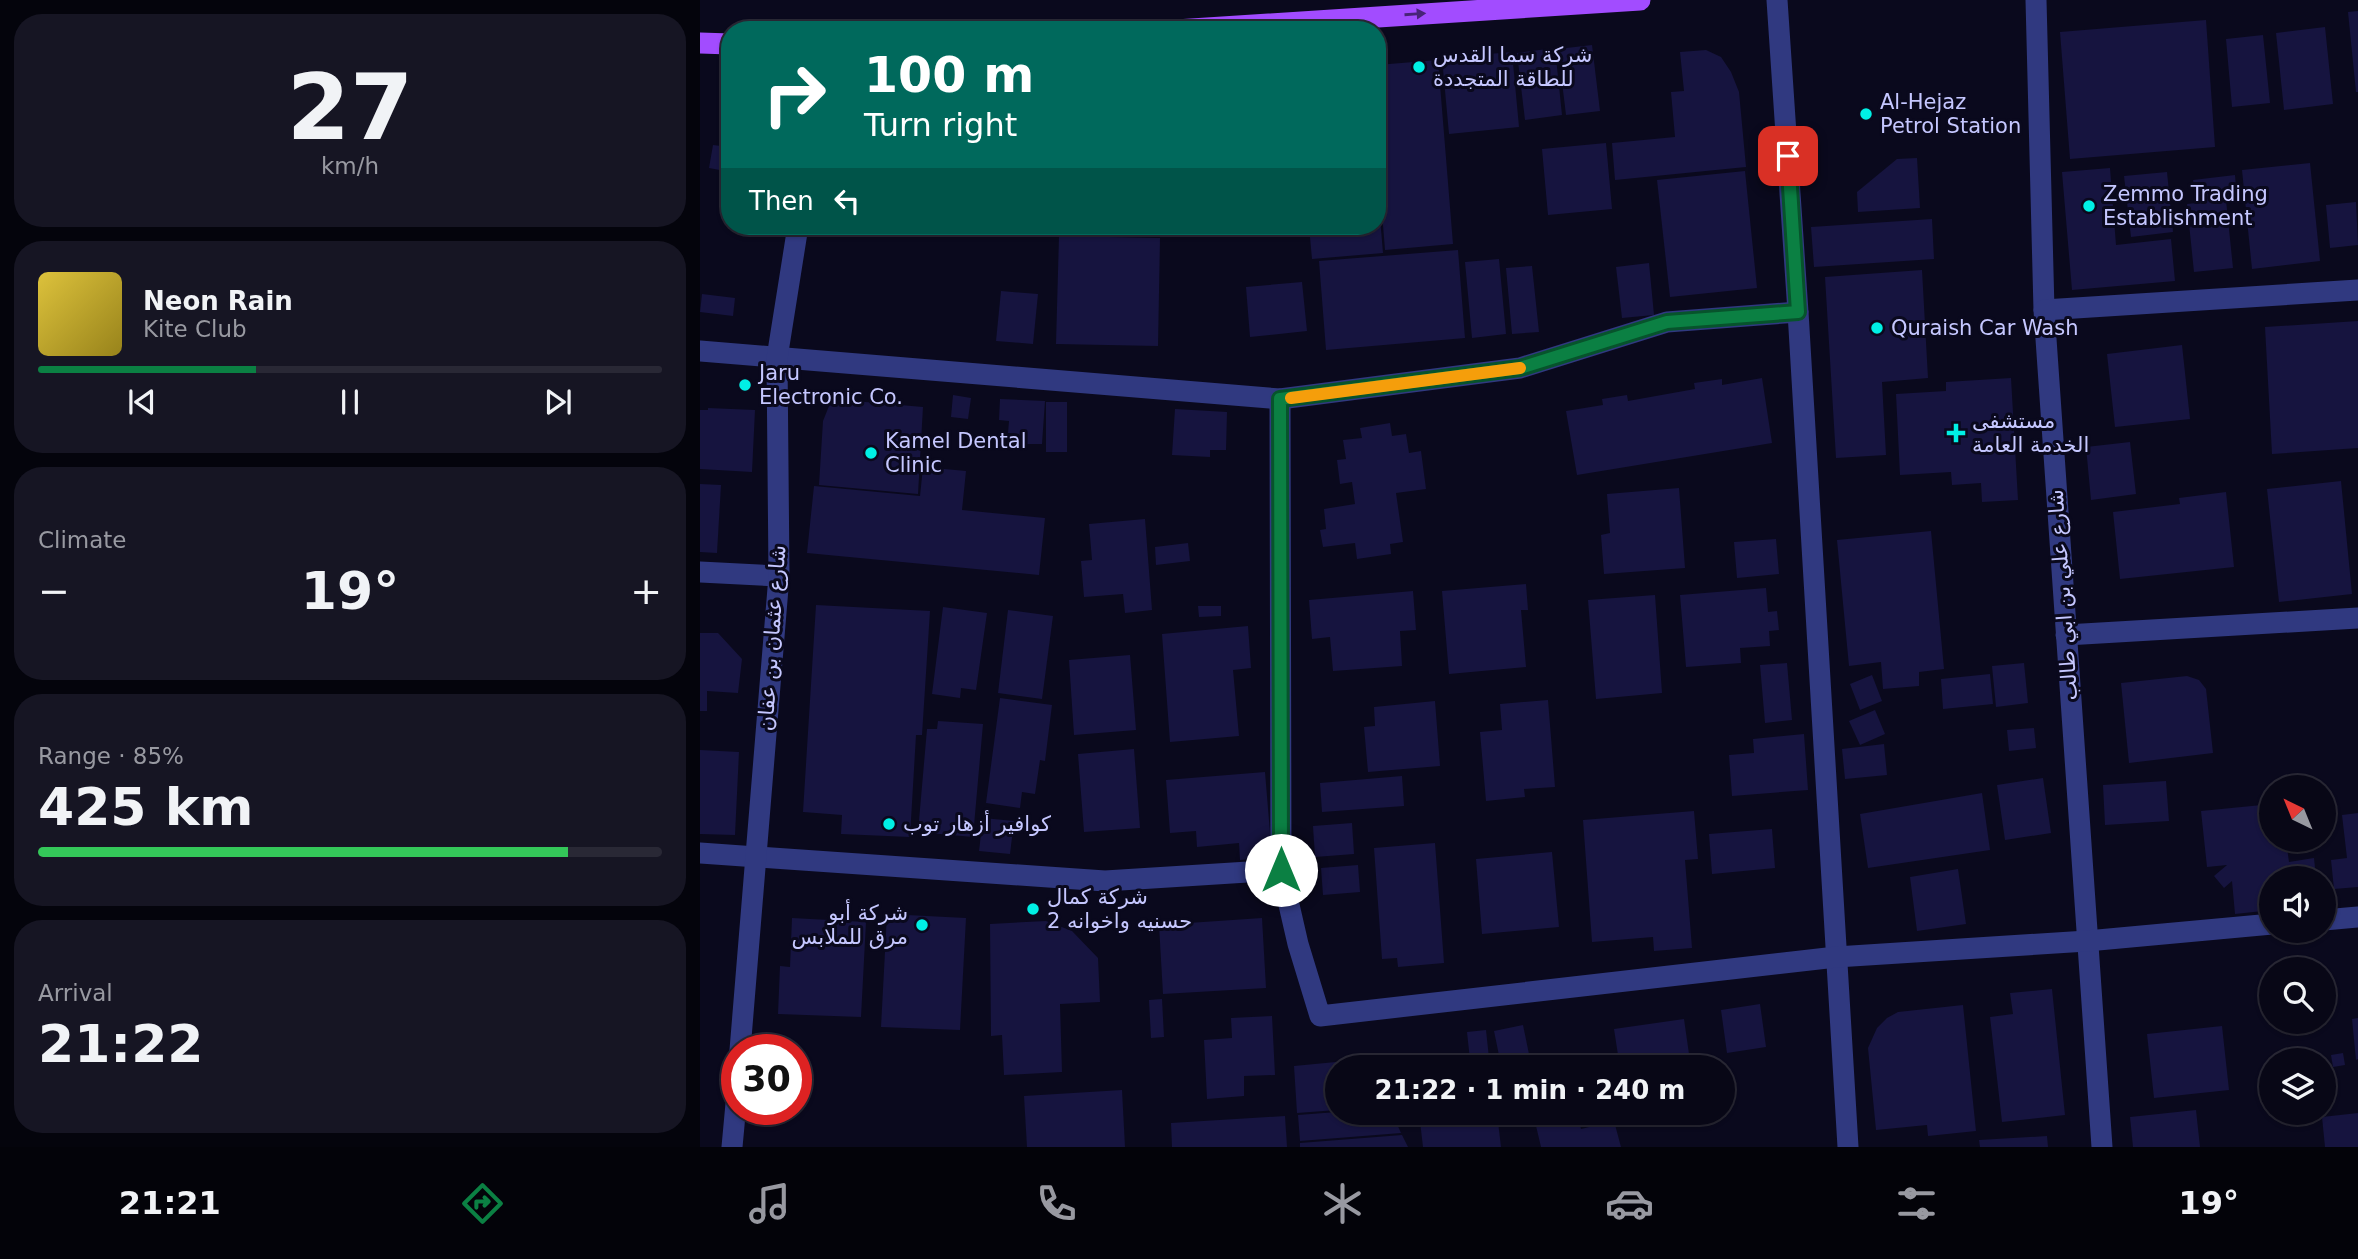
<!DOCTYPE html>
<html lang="en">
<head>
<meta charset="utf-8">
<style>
	body { margin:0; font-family:"DejaVu Sans",Vazirmatn,sans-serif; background:#161523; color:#f1f3f6; height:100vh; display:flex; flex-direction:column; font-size:26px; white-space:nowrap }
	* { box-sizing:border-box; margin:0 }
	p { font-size:23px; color:#9899a1 }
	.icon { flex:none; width:38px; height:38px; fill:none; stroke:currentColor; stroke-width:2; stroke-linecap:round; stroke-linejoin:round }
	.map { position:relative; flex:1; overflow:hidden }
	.drawer { display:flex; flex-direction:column; gap:14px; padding:14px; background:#04040c; width:700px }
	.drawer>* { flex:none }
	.guide { position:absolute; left:21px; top:21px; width:665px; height:214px; border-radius:28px; box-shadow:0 2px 5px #0004,0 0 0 2px #292835; background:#00695c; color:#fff; overflow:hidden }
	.needle { width:46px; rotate:317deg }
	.tools { position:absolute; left:1559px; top:775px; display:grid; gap:14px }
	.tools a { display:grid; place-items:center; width:77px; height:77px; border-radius:50%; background:#080716; box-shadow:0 2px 5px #0004,0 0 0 2px #292835; font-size:35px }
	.speed { position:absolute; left:21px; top:1034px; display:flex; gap:14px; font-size:35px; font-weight:700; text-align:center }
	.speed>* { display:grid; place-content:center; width:91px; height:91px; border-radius:50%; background:#080716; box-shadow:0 2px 5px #0004,0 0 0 2px #292835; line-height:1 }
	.speed .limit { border:10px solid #d22; background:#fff; color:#111 }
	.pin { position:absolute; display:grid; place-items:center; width:60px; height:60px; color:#fff; margin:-30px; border-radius:14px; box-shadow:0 4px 10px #0006 }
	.me { position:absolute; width:77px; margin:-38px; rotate:0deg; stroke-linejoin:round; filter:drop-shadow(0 0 5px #0008) }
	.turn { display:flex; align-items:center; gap:24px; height:147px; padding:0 28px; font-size:32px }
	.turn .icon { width:91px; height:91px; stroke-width:2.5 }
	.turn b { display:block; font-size:49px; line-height:60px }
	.then { display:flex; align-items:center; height:66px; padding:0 28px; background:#0003; gap:14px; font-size:26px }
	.big { font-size:52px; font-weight:700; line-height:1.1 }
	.drawer .card { flex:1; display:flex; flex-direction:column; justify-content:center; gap:10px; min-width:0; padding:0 24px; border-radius:28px; background:#161523 }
	.drawer .dial { align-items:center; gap:0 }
	.dial b { font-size:91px; line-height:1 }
	.song { display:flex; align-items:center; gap:21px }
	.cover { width:84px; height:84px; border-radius:10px; background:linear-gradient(135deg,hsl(50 70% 55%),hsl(50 70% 35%)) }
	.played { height:7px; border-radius:4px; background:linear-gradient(90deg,#0b8043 35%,#292835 35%) }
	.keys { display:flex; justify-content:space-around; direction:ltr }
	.heat { display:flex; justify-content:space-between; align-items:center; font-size:38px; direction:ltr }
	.charge { height:10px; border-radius:5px; background:linear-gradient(90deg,#34c759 85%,#292835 0) }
	.trip { position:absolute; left:625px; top:1055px; width:410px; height:70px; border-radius:35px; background:#080716; box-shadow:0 2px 5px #0004,0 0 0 2px #292835; font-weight:700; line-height:70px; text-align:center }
	.dock { display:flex; height:112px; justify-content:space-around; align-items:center; background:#030309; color:#9899a1 }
	.dock .icon { width:49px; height:49px }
	.dock .current { color:#0b8043 }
	.dock b { font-size:32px; color:#f1f3f6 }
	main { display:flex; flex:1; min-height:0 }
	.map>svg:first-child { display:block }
</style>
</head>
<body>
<main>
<section class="drawer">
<div class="card dial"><b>27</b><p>km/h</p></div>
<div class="card">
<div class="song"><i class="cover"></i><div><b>Neon Rain</b><p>Kite Club</p></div></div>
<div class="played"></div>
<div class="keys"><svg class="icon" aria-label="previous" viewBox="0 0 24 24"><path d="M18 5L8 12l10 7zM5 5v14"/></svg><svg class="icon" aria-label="pause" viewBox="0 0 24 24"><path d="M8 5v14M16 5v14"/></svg><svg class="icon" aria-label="next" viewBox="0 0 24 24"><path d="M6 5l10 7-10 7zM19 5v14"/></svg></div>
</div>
<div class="card"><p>Climate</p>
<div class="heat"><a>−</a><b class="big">19°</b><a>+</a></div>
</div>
<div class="card"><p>Range · 85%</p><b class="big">425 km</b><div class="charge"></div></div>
<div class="card"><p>Arrival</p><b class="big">21:22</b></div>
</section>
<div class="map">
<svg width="1658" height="1147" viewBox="0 0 1658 1147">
	<rect width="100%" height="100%" fill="#0a091d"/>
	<g fill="#16143f">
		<polygon points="1658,11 1658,92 1656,92 1648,12"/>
		<polygon points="1506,20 1515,147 1370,159 1360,32"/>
		<polygon points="1625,27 1633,104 1584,110 1576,33"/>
		<polygon points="1563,35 1570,103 1532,107 1526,39"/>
		<polygon points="892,45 900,111 866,115 858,49"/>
		<polygon points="855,48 862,115 825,120 817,53"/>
		<polygon points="1006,50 1021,57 1031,72 1039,92 1046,167 915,180 912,143 975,137 971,92 984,91 980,52"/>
		<polygon points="812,52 819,127 749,134 742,58"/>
		<polygon points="738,60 753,244 685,250 677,150 677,65"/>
		<polygon points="906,143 912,209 848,215 842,149"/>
		<polygon points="13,145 29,147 25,171 9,168"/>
		<polygon points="1217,158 1220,208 1158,212 1157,192 1197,159"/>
		<polygon points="1610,163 1620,261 1552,269 1542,170"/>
		<polygon points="1410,168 1416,245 1471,239 1475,281 1372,290 1362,172"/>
		<polygon points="1045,171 1057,288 970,297 957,180"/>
		<polygon points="1467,172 1473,232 1431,237 1424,176"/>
		<polygon points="1535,175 1537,200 1526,200 1533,268 1494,272 1487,204 1496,203 1493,180"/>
		<polygon points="1656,202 1658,245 1630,248 1626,205"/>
		<polygon points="679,205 683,253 612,259 609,226 677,226 677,206"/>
		<polygon points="1232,219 1234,259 1114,267 1111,227"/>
		<polygon points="375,226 457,226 457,229 376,234"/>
		<polygon points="359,236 460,238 458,346 356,344"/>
		<polygon points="758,250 765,338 626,350 619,261"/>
		<polygon points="799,259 806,334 772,338 765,262"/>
		<polygon points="949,263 954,315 922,318 916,267"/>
		<polygon points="832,266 839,332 812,334 806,268"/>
		<polygon points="1222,270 1228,378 1182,382 1186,455 1136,458 1125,277"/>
		<polygon points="602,282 607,331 550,337 546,287"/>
		<polygon points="301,291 338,294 333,344 296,341"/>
		<polygon points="2,294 35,298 33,316 0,312"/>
		<polygon points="1658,321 1658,448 1572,454 1565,327"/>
		<polygon points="1482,345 1490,419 1415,427 1407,354"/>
		<polygon points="1062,378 1072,443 877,475 866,411 903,405 902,399 927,395 928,401 995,389 994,383 1022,379 1022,385"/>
		<polygon points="1311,378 1318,500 1282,502 1281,483 1252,485 1251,472 1200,475 1196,394 1246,391 1246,382"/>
		<polygon points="253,395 271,398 268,419 251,417"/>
		<polygon points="300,399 345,401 342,444 318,444 319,434 308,433 309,421 299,420"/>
		<polygon points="143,400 223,407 218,494 119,485 123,421 129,406"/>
		<rect x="346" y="402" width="21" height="50"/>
		<polygon points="8,408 55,410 52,472 0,469 0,410 8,410"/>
		<polygon points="475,409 527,412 526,450 510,450 510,457 472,455"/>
		<polygon points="690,423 692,436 706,434 709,453 721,451 726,489 696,493 703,542 690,544 691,554 657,559 655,543 623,547 620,530 626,529 624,509 655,504 652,482 640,484 637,460 646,459 643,440 662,438 660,428"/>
		<polygon points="1430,442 1436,494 1391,500 1386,447"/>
		<polygon points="223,467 266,471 262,510 345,518 339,575 107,553 114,486 220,496"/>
		<polygon points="1641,481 1652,594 1579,602 1567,489"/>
		<polygon points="0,484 21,485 17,553 0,552"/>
		<polygon points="979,488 985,568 904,574 901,535 910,533 907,494"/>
		<polygon points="1526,492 1534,567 1420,579 1413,512 1480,504 1479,498"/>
		<polygon points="445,519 452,610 425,613 423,594 384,597 381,561 392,560 389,524"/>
		<polygon points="1231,531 1244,669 1219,672 1219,686 1183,689 1181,662 1149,666 1137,540"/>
		<polygon points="1076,539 1079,574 1037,578 1034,542"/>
		<polygon points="488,543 490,561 456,565 455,547"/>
		<polygon points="826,584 828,610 821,610 826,667 749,674 742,591"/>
		<polygon points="1066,588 1068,612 1077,611 1079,630 1069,631 1070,646 1040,648 1041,663 986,667 980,595"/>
		<polygon points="713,591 716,630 700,631 702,666 633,671 630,637 612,639 609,600"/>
		<polygon points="955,595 962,693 896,699 888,600"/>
		<polygon points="116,605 230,611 222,735 216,735 210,837 141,834 142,815 103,812"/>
		<polygon points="498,606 521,606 521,616 499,617"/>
		<polygon points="243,607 287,613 276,690 261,688 260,698 232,694"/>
		<polygon points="308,610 353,616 342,699 298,693"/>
		<polygon points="548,626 551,668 533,670 539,736 470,742 462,634"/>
		<polygon points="0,633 18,633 42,659 38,693 7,691 7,711 0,711"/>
		<polygon points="430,655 436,730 374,735 369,660"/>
		<polygon points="1087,663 1092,720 1065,723 1060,665"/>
		<polygon points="1324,663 1328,703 1296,707 1292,666"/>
		<polygon points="1290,674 1293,704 1243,709 1241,679"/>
		<polygon points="1172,675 1182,701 1160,710 1150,684"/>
		<polygon points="1487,676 1499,680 1506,689 1513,753 1429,763 1421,683"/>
		<polygon points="300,698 352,705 345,761 340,760 335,794 322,792 320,808 286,803"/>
		<polygon points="848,700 855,787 824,789 825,797 786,801 780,732 802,730 800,704"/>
		<polygon points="735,701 740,766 668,772 664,727 675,726 674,707"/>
		<polygon points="1175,710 1185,734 1160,745 1149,721"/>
		<polygon points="238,721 283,724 273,837 218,832 227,729 237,729"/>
		<polygon points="1334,728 1336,748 1309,751 1307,730"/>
		<polygon points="1104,734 1108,790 1032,796 1029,755 1054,753 1053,739"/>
		<polygon points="1184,744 1187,775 1145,779 1142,749"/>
		<polygon points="434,749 440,828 384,832 378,754"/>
		<polygon points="0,750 39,752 35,835 0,834"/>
		<polygon points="565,772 572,857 540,860 539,843 497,847 496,831 470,833 466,780"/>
		<polygon points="702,776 704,806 622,812 620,783"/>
		<polygon points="1343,778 1351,833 1305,840 1297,785"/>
		<polygon points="1466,781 1469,821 1405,825 1403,785"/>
		<polygon points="1282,793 1290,850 1168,868 1160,814"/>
		<polygon points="1572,804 1572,840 1586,840 1589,862 1614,858 1616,878 1572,878 1572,910 1535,914 1532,881 1524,888 1514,876 1527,865 1507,867 1501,811"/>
		<polygon points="994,811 998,859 985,860 992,948 954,951 953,937 892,942 883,820"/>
		<polygon points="1658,813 1658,887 1634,889 1631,860 1647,858 1642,815"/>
		<polygon points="283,818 314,821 310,854 279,851"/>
		<polygon points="652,823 654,854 615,857 613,826"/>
		<polygon points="1072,829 1075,868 1012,874 1009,834"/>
		<polygon points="735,843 744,963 698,967 697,958 682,959 674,848"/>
		<polygon points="852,852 859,927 782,934 776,859"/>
		<polygon points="658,865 660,892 623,895 621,868"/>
		<polygon points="1258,869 1266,924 1217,931 1210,877"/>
		<polygon points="187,914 266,918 260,1030 181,1027"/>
		<polygon points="92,918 166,922 161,1017 78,1014 80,966 90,967"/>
		<polygon points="562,918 566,988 463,994 459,925"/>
		<polygon points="346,921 372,931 398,958 400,1002 360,1004 362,1072 304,1075 302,1035 291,1036 290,924"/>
		<polygon points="1352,989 1365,1115 1302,1122 1290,1017 1313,1014 1310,993"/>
		<polygon points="462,999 464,1037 451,1038 449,1000"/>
		<polygon points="1060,1004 1066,1047 1027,1053 1021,1010"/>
		<polygon points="1263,1005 1276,1131 1228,1136 1227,1125 1176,1130 1168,1048 1177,1028 1187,1018 1198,1012"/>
		<polygon points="572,1016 575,1075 544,1076 544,1096 507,1099 504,1040 532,1038 531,1018"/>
		<polygon points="1658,1018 1658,1059 1656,1060 1652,1019"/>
		<polygon points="984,1019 991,1068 920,1068 914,1029"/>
		<polygon points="823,1025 830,1059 801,1065 794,1031"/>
		<polygon points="1522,1026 1529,1090 1454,1098 1447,1034"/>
		<polygon points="786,1030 789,1058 770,1060 767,1032"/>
		<polygon points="1643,1053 1645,1065 1633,1067 1631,1055"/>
		<polygon points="667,1059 671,1068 637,1068 637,1110 597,1113 594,1066"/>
		<polygon points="422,1090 425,1147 327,1147 324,1096"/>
		<polygon points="1496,1110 1500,1147 1433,1147 1430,1117"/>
		<polygon points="637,1112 692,1113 701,1133 600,1141 598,1115"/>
		<polygon points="719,1113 797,1113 801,1147 723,1147"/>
		<polygon points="833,1113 877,1113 881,1129 914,1121 921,1147 841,1147"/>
		<polygon points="1658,1113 1658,1147 1625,1147 1622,1117"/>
		<polygon points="585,1116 587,1147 472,1147 471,1123"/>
		<polygon points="702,1135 708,1147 600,1147 600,1143"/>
		<polygon points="1347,1136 1348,1147 1280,1147 1279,1140"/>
	</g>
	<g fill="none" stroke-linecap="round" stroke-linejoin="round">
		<g stroke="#303980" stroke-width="21">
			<polyline points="1077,0 1098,312 1148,1147"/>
			<polyline points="1336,0 1344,310 1402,1147"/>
			<polyline points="1344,310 1658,290"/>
			<polyline points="0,351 580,399 820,368 967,322 1098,312"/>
			<polyline points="580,399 581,870"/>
			<polyline points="0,572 79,576"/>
			<polyline points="1366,635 1658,618"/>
			<polyline points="0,853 405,881 581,870 598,944 620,1016 1136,957 1387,941 1572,924"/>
			<polyline points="1624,920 1658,917"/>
			<polyline points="40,1050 79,576 77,358 98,226"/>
			<polyline points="32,1147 37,1093"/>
		</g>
		<g stroke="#a24cff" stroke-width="21">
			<polyline points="476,30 940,0"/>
			<polyline points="0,43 30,44"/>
		</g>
	</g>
	<defs><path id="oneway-solid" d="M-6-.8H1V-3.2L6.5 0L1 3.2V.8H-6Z" transform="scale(1.75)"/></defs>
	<use fill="#472477" href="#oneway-solid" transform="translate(715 14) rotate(-4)"/>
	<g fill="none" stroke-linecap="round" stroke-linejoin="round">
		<g stroke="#07532c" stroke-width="18">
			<polyline id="route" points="581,870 580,399 820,368 967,322 1098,312 1088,156"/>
		</g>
		<use href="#route" stroke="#0b8043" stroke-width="12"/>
		<polyline stroke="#f59e0b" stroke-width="12" points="591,398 820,368"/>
	</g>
	<g fill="#00f0e5" stroke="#0a091d" stroke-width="2.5">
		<circle cx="719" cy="67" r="7"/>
		<circle cx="1166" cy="114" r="7"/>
		<circle cx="1389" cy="206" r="7"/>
		<circle cx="1177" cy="328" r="7"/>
		<circle cx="45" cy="385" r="7"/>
		<path d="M1252.5 422.5h7v7h7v7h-7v7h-7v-7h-7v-7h7z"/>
		<circle cx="171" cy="453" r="7"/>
		<circle cx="189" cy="824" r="7"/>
		<circle cx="333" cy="909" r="7"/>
		<circle cx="222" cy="925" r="7"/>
	</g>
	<g text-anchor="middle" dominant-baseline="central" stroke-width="6" stroke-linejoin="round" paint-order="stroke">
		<g font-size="21" fill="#c5c7ff" stroke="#0a091d" text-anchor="start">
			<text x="733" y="55">شركة سما القدس<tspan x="733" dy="24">للطاقة المتجددة</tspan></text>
			<text x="1180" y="102">Al-Hejaz<tspan x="1180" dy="24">Petrol Station</tspan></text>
			<text x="1403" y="194">Zemmo Trading<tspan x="1403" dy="24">Establishment</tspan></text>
			<text x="1191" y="328">Quraish Car Wash</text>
			<text x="59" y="373">Jaru<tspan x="59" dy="24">Electronic Co.</tspan></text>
			<text x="1272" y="421">مستشفى<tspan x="1272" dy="24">الخدمة العامة</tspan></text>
			<text x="185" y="441">Kamel Dental<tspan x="185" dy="24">Clinic</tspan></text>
			<text x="203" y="824">كوافير أزهار توب</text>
			<text x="347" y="897">شركة كمال<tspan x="347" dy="24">حسنيه واخوانه 2</tspan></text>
			<text x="208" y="913" text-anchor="end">شركة أبو<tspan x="208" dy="24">مرق للملابس</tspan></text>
		</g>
		<g font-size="21" fill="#c5c7ff" stroke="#0a091d">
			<text transform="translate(1363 595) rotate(-94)">شارع علي بن ابي طالب</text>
			<text transform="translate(72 638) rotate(-86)">شارع عثمان بن عفان</text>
		</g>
	</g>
</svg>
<div class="tools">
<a><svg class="needle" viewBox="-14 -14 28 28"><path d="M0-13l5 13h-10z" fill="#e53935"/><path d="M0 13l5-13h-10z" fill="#9899a1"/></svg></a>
<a><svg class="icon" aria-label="sound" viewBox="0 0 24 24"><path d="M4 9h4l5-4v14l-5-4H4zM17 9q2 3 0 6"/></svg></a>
<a><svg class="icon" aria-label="search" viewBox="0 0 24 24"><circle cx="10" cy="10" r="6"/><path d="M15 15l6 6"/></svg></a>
<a><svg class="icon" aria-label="layers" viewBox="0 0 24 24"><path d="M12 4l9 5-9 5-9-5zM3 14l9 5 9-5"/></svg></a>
</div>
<div class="speed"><div class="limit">30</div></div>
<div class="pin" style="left:1088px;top:156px;background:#d93025"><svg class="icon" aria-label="arrive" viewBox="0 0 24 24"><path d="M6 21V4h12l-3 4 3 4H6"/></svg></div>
<svg class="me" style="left:581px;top:870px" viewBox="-20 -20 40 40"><circle r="19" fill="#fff"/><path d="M0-13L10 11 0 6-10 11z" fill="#0b8043"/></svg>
<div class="trip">21:22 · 1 min · 240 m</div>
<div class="guide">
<div class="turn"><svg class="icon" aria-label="right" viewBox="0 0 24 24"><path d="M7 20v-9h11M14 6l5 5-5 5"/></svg><div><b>100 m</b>Turn right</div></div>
<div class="then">Then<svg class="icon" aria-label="left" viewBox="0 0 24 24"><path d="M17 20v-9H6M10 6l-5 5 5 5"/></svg></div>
</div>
</div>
</main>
<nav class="dock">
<b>21:21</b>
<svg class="icon current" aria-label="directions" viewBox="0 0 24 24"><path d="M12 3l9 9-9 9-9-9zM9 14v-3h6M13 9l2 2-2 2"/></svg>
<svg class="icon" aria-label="music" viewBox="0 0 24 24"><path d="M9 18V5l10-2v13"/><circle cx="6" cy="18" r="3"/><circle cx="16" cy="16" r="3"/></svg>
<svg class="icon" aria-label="phone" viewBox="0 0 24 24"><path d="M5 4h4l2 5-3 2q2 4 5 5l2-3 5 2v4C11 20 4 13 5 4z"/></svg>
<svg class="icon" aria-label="climate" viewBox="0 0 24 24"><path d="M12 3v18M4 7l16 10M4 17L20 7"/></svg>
<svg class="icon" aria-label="car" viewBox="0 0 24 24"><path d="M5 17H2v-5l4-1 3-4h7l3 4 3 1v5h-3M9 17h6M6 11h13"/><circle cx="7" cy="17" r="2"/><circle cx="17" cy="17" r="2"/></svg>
<svg class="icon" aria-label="filters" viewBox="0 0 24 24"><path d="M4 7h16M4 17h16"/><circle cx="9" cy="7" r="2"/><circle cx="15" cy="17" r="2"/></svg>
<b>19°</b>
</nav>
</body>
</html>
